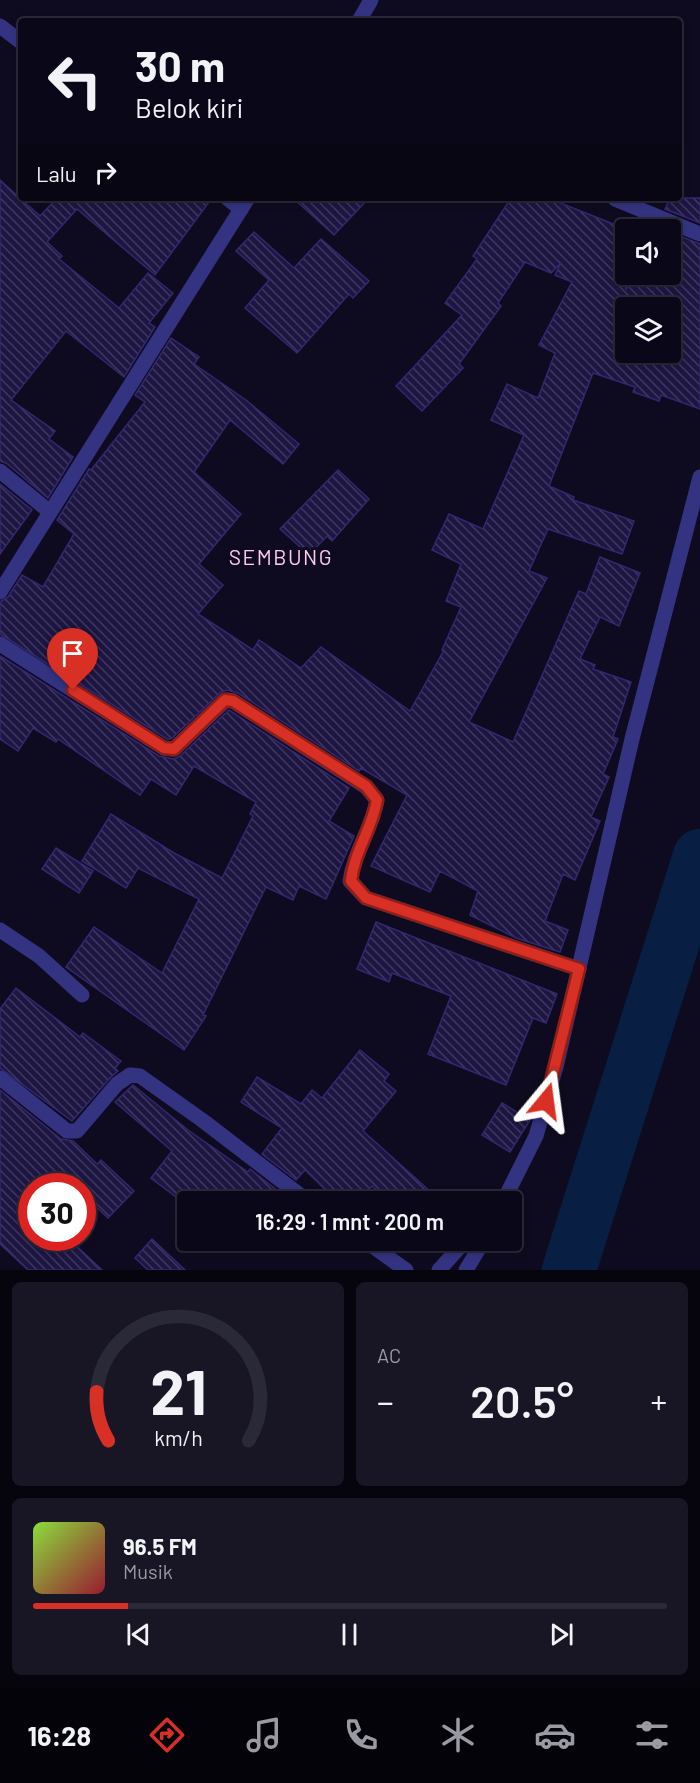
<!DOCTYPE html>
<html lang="id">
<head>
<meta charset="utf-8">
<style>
	body { margin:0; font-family:Barlow,sans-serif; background:#181625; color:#f1f3f6; height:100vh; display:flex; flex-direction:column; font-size:22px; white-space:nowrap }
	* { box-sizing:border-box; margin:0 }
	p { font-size:20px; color:#999aa2 }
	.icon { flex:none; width:33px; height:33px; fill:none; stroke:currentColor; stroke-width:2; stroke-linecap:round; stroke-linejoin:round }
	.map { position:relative; height:1270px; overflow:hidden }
	.details { display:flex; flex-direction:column; gap:12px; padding:12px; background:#06040d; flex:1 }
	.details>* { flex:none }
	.top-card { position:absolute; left:18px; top:18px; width:664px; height:183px; border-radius:6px; box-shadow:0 3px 9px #0003,0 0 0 2px #2a2937; background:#0a0818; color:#f1f3f6; overflow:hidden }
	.buttons { position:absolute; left:615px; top:219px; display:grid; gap:12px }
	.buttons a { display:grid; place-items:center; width:66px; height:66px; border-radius:6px; background:#0a0818; box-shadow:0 3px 9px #0003,0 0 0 2px #2a2937; font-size:30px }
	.speed { position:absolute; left:18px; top:1173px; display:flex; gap:12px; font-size:30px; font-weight:700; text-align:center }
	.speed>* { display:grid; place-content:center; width:78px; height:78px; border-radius:50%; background:#0a0818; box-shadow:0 3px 9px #0003,0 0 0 2px #2a2937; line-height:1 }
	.speed .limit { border:9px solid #d22; background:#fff; color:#111 }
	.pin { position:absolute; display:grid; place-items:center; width:51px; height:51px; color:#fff; margin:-62px -26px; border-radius:50% 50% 50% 0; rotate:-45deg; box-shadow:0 0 6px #0007 }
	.pin .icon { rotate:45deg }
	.me { position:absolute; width:66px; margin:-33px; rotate:16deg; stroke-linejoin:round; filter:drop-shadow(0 0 4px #0008) }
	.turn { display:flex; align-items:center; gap:21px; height:126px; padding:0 18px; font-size:27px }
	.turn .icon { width:78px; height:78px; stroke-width:2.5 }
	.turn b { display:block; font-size:42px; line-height:51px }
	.then { display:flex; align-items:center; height:57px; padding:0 18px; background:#0003; gap:12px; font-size:22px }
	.big { font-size:45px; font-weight:600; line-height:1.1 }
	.details .card { flex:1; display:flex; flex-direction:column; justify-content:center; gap:9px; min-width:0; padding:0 21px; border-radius:9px; background:#181625 }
	.details .dial { align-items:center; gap:0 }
	.dial svg { height:156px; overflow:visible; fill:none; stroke:#2a2937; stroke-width:7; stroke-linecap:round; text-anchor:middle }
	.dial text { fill:#f1f3f6; stroke:none }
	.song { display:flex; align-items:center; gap:18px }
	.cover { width:72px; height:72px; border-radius:9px; background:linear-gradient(135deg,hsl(90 70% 55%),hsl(350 70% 35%)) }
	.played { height:6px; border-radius:3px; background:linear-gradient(90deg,#d93025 15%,#2a2937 15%) }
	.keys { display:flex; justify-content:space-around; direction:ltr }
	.heat { display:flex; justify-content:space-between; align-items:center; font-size:33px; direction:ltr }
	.details .tiles { flex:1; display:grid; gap:12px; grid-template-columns:1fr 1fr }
	.card:last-child { grid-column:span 2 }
	.trip { position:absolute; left:177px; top:1191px; width:345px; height:60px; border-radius:6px; background:#0a0818; box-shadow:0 3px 9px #0003,0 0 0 2px #2a2937; font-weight:600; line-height:60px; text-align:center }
	.tab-bar { display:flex; height:96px; justify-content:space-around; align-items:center; background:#04030a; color:#999aa2 }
	.tab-bar .icon { width:42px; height:42px }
	.tab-bar .active { color:#d93025 }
	.tab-bar b { font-size:27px; color:#f1f3f6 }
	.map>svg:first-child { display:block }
</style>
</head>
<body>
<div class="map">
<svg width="700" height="1270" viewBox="0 0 700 1270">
	<defs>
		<pattern id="building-back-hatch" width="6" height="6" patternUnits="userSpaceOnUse" patternTransform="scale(1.5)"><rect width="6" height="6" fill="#1e1642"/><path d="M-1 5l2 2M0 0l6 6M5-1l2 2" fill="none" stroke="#3e375e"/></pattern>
	</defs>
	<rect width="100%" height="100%" fill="#0e0b20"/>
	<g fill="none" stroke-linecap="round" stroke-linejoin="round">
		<polyline stroke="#081f43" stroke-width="54" points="569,1270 700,856"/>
	</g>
	<g fill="url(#building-back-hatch)" stroke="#332770" stroke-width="1.5" fill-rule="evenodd">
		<polygon points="0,180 40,216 57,198 212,198 155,275 77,209 47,242 62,256 59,259 119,308 148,273 173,293 149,323 155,327 124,377 66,331 11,400 55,431 49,439 73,457 48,498 6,463 0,461"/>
		<polygon points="293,198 369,198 334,235"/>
		<path d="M511 198H548L626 229V290L633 274H670V232L700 244V409L661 395 659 401 633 392 635 387 593 373 549 486 574 497 573 500 634 521 622 554 548 529 529 571 547 578 469 722 513 742 579 591 586 594 600 557 640 573 619 626 600 617 580 659 595 665 593 669 631 682 613 737 618 739 603 774 609 777 591 817 600 821 575 880 563 874 545 921 568 930 560 952 516 938 470 915 478 891 440 871 430 892 371 866 407 795 361 768 359 771 238 693 227 690 220 693 171 739H167L0 634V602L8 597 22 575 43 587 74 534 57 520 89 469 91 470 145 402 135 395 171 338 199 357 194 364 246 400 299 444 283 464 230 420 194 472 241 514 199 564 223 585 198 614 253 650 259 640 301 668 321 647 410 711 444 650H442L461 607 446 601 461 564 432 550 449 514 483 529 524 435 491 420 507 384 538 398 555 353 539 345 572 282 555 275 561 263 551 273 525 262 498 303 501 306 459 364 463 368 422 411 396 386 462 315 445 303 477 259 473 256ZM626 308H670V352H626Z"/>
		<polygon points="670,198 700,198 700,223 665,209"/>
		<polygon points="254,232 294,268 321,239 369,281 353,298 349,294 297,353 245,308 269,280 236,251"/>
		<polygon points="338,470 369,499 332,541 327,536 309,555 280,529"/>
		<polygon points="0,484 32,510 0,554"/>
		<polygon points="0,656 159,756 174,759 180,756 229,710 349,788 329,821 354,836 326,899 299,886 293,900 266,887 203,1015 206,1016 184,1050 66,967 94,927 162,973 199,899 138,868 126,888 82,861 111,814 174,853 222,878 253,816 250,814 256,802 194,766 176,795 151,779 140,795 58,739 56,742 33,728 18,751 0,739"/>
		<polygon points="56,848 93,871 79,893 42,869"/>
		<polygon points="376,922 557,994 546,1023 533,1018 506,1085 428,1054 451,996 392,973 389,982 357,969"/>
		<polygon points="16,988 80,1037 83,1033 121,1061 115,1068 118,1071 110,1078 72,1121 0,1068 0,1009"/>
		<polygon points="360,1050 389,1074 384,1081 396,1091 363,1131 442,1202 389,1202 372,1186 357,1202 338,1202 305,1170 296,1180 262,1154 282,1128 241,1102 257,1077 301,1104 312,1090 322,1098"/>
		<polygon points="133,1085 188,1130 248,1172 250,1169 283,1195 278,1202 184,1203 151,1178 172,1151 115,1102"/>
		<polygon points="0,1090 61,1139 73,1141 97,1164 101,1160 134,1191 108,1218 82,1194 82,1186 32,1186 32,1238 68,1238 102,1270 28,1270 0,1244"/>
		<polygon points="502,1103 530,1120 510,1152 482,1135"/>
		<polygon points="152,1239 185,1270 148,1270 135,1258"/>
	</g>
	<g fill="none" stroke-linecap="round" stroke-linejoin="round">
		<g stroke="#343382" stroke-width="15">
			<polyline points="359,21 371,0"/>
			<polyline points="0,26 21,42"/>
			<polyline points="227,198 241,209"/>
			<polyline points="615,199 700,234"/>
			<polyline points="0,471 50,512"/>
			<polyline points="0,592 248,198"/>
			<path d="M0 644 164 748 174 749 226 700 233 701 366 787 377 800C372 829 354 852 350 881L366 898 579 969"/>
			<polyline points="0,930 39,956 82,995"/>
			<polyline points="0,1078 67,1131 77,1131 117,1084 130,1075 140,1076 202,1120 309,1202"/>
			<polyline points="503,1202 536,1136 556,1067 632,739 700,477"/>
			<polyline points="364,1240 406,1270"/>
			<polyline points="439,1270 466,1240"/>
			<polyline points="466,1270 484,1240"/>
		</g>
	</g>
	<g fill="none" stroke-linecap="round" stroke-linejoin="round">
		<g stroke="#8d1f18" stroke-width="15">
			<path id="route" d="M73 690 164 748 174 749 225 700 233 701 366 786 377 800C372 829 354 852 351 881L366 898 579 969 546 1101"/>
		</g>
		<use href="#route" stroke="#d93025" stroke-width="10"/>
	</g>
	<g text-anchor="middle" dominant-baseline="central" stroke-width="6" stroke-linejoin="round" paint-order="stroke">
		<g font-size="21" letter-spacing="1.5" fill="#ffcdee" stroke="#0e0b20">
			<text x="281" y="556">SEMBUNG</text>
		</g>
	</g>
</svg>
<div class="buttons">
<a><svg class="icon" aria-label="sound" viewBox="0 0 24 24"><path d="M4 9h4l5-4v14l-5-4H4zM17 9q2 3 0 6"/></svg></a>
<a><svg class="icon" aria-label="layers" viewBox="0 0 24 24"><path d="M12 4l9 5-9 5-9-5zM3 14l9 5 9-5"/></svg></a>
</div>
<div class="speed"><div class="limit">30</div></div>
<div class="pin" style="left:73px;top:690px;background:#d93025"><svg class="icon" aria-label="arrive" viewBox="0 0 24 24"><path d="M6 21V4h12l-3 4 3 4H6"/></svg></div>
<svg class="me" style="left:546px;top:1101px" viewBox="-20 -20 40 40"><path d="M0-17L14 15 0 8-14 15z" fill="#d93025" stroke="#fff" stroke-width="4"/></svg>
<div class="trip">16:29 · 1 mnt · 200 m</div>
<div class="top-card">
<div class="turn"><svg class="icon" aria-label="left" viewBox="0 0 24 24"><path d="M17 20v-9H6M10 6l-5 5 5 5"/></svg><div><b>30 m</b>Belok kiri</div></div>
<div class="then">Lalu<svg class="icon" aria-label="right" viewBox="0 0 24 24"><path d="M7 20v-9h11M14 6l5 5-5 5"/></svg></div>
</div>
</div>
<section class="details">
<div class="tiles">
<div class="card dial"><svg viewBox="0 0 100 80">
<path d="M14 69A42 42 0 1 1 86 69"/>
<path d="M14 69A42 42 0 0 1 8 44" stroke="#d93025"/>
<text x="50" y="56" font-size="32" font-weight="700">21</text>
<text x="50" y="72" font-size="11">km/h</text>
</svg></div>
<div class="card"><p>AC</p>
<div class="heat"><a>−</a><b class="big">20.5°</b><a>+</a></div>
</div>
<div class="card">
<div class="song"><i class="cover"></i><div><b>96.5 FM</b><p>Musik</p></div></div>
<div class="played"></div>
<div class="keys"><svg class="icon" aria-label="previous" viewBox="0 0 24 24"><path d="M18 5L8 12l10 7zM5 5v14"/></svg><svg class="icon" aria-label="pause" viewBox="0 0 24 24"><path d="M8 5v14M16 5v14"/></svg><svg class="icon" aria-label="next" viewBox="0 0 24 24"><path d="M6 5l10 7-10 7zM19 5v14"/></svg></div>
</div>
</div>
</section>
<nav class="tab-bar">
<b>16:28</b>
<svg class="icon active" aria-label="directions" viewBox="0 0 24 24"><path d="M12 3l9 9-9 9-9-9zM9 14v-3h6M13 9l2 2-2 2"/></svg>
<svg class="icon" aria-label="music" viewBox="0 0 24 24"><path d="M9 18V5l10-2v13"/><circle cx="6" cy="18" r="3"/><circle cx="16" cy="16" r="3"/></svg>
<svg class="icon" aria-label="phone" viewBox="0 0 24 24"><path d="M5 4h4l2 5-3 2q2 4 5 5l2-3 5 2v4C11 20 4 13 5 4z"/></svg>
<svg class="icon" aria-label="climate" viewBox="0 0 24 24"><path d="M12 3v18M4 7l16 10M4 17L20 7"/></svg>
<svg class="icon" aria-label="car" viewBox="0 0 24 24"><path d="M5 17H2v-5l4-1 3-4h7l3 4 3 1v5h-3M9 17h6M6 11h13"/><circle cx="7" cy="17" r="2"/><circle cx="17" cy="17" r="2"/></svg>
<svg class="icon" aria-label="filters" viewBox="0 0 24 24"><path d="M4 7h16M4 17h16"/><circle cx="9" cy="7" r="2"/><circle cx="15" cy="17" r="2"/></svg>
</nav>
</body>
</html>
